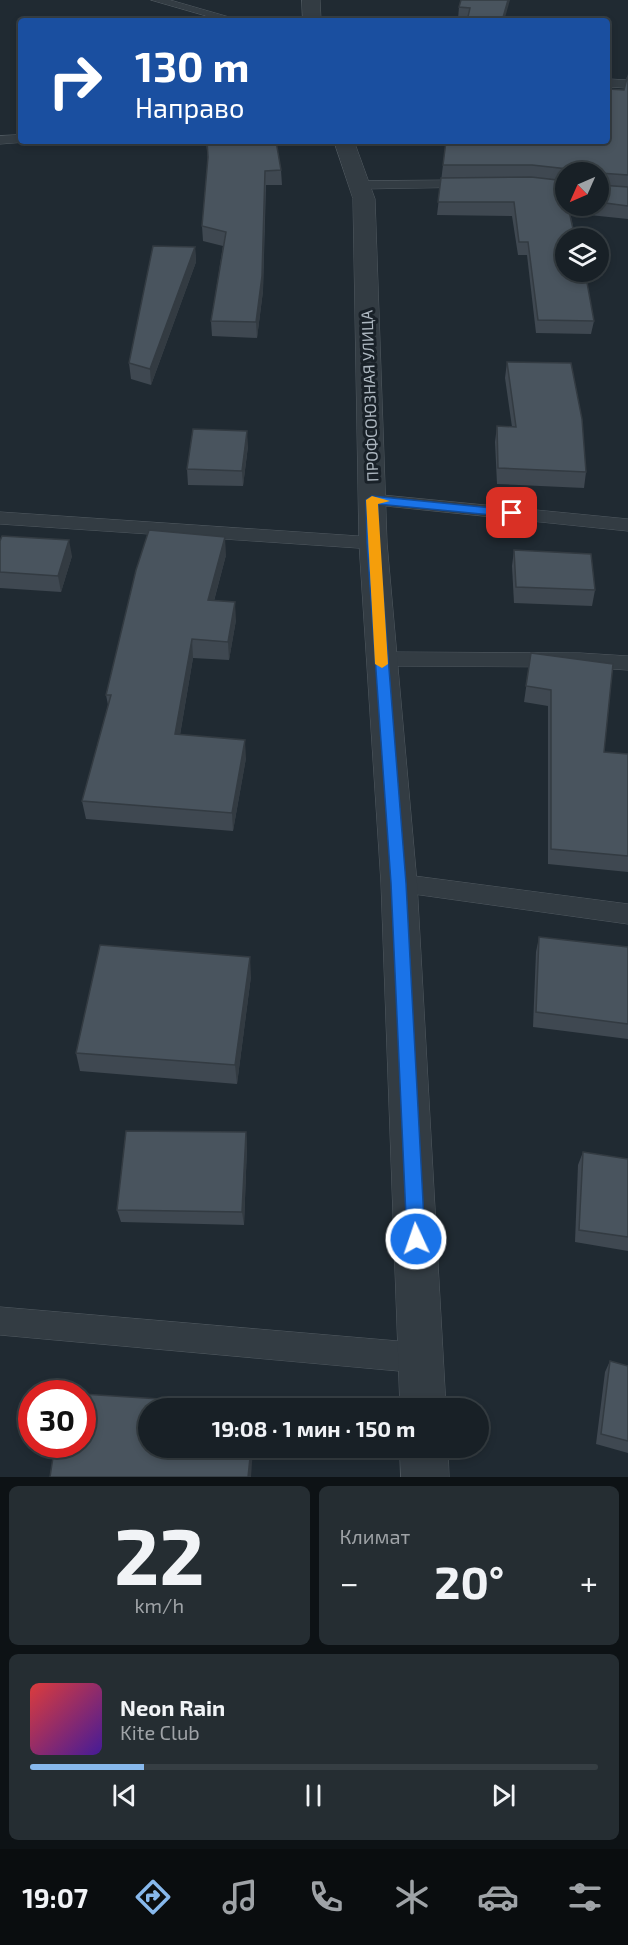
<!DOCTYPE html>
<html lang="ru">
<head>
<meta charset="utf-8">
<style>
	body { margin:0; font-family:"Exo 2",sans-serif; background:#252d32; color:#f1f3f6; height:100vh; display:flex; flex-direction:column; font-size:22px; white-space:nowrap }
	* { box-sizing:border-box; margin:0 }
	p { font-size:20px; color:#9fa3a7 }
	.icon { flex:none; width:33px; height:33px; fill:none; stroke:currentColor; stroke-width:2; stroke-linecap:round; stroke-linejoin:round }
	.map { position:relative; height:1477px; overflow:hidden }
	.panel { display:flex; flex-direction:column; gap:9px; padding:9px; background:#0d1215; flex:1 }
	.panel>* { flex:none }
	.top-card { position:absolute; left:18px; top:18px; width:592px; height:126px; border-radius:6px; box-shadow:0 3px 9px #0003,0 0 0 2px #363e43; background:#1a4fa0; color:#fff; overflow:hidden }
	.needle { width:39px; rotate:225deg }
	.controls { position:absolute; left:555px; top:162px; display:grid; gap:12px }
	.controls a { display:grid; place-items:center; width:54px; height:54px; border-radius:50%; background:#182026; box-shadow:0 3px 9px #0003,0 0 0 2px #363e43; font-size:30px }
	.speed { position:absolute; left:18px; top:1380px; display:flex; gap:12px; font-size:30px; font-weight:700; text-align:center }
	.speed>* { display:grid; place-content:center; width:78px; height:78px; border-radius:50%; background:#182026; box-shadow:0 3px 9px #0003,0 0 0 2px #363e43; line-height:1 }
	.speed .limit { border:9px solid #d22; background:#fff; color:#111 }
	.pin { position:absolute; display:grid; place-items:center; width:51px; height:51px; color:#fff; margin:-26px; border-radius:12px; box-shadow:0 3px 9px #0006 }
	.me { position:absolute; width:66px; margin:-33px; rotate:357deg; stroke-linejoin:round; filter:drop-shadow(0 0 4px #0008) }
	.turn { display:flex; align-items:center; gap:21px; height:126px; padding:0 18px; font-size:27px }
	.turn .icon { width:78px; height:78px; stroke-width:2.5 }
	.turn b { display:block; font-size:42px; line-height:51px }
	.big { font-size:45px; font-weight:700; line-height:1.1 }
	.panel .widget { flex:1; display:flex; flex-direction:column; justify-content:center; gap:9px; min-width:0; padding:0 21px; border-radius:9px; background:#252d32 }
	.panel .dial { align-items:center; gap:0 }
	.dial b { font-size:78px; line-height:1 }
	.song { display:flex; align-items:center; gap:18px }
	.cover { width:72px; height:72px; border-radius:9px; background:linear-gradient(135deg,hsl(0 70% 55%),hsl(260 70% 35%)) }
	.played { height:6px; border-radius:3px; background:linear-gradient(90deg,#87b8ec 20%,#363e43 20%) }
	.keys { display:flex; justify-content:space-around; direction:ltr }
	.heat { display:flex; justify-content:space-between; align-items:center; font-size:33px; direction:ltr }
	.panel .tiles { flex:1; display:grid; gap:9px; grid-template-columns:1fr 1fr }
	.widget:last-child { grid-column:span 2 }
	.trip { position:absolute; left:138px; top:1398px; width:351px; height:60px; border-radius:30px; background:#182026; box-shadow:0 3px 9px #0003,0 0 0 2px #363e43; font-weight:700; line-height:60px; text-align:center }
	.menu { display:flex; height:96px; justify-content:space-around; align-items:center; background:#0a0d0f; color:#9fa3a7 }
	.menu .icon { width:42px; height:42px }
	.menu .selected { color:#87b8ec }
	.menu b { font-size:27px; color:#f1f3f6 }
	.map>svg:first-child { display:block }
</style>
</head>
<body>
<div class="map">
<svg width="628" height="1477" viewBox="0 0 628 1477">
	<rect width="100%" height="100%" fill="#202a32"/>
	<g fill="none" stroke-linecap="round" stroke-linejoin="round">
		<g stroke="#515a61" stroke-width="1">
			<g id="lane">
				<polygon points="151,0 170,0 243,21 224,21"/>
				<polygon points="608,79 628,80 628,88 608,87"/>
				<polygon points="21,135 21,141 26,142 0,144 0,136"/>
				<polygon points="469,180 474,181 474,187 359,189 352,185 359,181"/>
				<polygon points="372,494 628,519 628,531 366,504 363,500 366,496"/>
				<polygon points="0,512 373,537 382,543 373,549 0,524"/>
				<polygon points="381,652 580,653 628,656 628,670 580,667 381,666 374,664 371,659 374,654"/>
				<polygon points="399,874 628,904 628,924 399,892 391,890 388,883 391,876"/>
				<polygon points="0,1307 421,1343 431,1348 436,1358 431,1368 421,1373 0,1335"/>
			</g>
		</g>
		<g stroke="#515a61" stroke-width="1">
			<g id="street">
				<polygon points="302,0 320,0 321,21 303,21"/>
				<polygon points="334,141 354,141 375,199 387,543 417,883 446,1408 400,1408 381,883 359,543 353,199"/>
				<polygon points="400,1448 448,1448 449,1477 401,1477"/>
			</g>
		</g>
		<use href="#lane" fill="#333c43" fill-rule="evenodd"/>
		<use href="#street" fill="#333c43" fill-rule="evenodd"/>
	</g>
	<g fill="#3f4851" fill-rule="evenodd">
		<polygon points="510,0 467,20 458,19 459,7"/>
		<path d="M628 74V219L570 213 594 321 591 334 536 333 527 255H518L512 216 437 215 443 165 624 90ZM566 172H598V206H566Z"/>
		<polygon points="206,141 281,170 282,185 266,185 263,291 257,338 212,336 211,321 223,246 203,241 202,226 208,161"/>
		<polygon points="195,247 196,262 151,385 131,379 129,363"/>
		<polygon points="507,362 586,472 584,488 497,484 495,442 497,426 512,427 505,378"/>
		<polygon points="248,446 243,486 188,485 187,469"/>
		<polygon points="0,541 72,556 61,592 0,588"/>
		<polygon points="514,550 595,590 592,606 514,603 512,566"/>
		<polygon points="226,555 214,601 236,620 229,660 193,658 180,735 246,758 233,831 86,819 82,801 108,705 106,695"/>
		<polygon points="531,653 604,752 628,754 628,872 548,864 548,706 524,702"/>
		<polygon points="539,937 628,947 628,1039 533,1027 536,952"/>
		<polygon points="251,976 237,1084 80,1071 76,1053"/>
		<polygon points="246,1132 247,1146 244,1225 121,1222 117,1210"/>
		<polygon points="583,1152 628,1159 628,1251 575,1242 578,1165"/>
		<polygon points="610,1361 628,1366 628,1453 596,1444 605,1372"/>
	</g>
	<g fill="#333b42">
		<polygon points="508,0 510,0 504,21 502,21"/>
		<polygon points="265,171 263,291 257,338 256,322"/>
		<polygon points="195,247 196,262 151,385 150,369"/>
		<polygon points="247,431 248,446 243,486 242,471"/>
		<polygon points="225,537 226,555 209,619 208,600"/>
		<polygon points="69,540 72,556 61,592 58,576"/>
		<polygon points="235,602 236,620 229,660 228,642"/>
		<polygon points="192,639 193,658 177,752 175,734"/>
		<polygon points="245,740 246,758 233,831 232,813"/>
		<polygon points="250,957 251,976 237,1084 235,1065"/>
		<polygon points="246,1132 247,1146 244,1225 242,1212"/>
		<polygon points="251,1448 253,1448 251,1477 248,1477"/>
	</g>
	<g fill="#49545e" stroke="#333b42" stroke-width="1.5">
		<polygon points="461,0 508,0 502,21 467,21 470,8 459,7"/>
		<polygon points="628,77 628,175 600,173 598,174 598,172 569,172 568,169 532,165 443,165 446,141 608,141 608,89 624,90 627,78"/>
		<polygon points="207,141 276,141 281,170 265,171 262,276 256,322 211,321 226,232 202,226 208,157"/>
		<polygon points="531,177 566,181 566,206 568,206 575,238 566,238 566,272 583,272 584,277 586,277 594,321 538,320 528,242 519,242 514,202 438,202 441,178"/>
		<polygon points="598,178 600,185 628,187 628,206 598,202"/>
		<polygon points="153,246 195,247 150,369 129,363"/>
		<polygon points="507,362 571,363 582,419 586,472 498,468 497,426 516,427"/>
		<polygon points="193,429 247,431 242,471 187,469"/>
		<polygon points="149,530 225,537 208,600 235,602 228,642 192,639 175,734 245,740 232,813 82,801 111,695 106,695 136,570"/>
		<polygon points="2,536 69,540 58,576 0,572 0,541"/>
		<polygon points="514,550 591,554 595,590 516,587"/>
		<polygon points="531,653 613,664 604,752 628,754 628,856 551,849 551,690 526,686"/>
		<polygon points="539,937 628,947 628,1024 536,1012"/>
		<polygon points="100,945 250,957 235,1065 76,1053"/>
		<polygon points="126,1131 246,1132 242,1212 117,1210"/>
		<polygon points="583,1152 628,1159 628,1237 579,1230"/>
		<polygon points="610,1361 628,1366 628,1441 601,1434"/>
		<polygon points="82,1394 254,1405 253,1408 148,1408 148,1448 251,1448 248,1477 50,1477 55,1444 82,1444"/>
	</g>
	<polygon fill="#1a73e8" stroke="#114b97" stroke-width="1.5" points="372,496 512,510 518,513 512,517 378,504 379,543 406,883 425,1239 422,1246 416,1248 409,1246 407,1239 391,883 367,543 366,500"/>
	<polygon fill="#f59e0b" points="372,496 390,501 378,504 388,664 382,668 375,664 366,500"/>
	<g text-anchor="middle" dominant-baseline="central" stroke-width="6" stroke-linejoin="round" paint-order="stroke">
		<g font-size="16" fill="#adb7c0" stroke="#192128">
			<text transform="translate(369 396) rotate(-92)">ПРОФСОЮЗНАЯ УЛИЦА</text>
		</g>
	</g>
</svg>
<div class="controls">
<a><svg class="needle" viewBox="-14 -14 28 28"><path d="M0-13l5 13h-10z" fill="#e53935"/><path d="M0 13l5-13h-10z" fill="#9fa3a7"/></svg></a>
<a><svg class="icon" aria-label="layers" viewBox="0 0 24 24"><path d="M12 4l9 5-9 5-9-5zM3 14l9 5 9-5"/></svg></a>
</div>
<div class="speed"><div class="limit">30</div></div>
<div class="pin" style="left:512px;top:513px;background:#d93025"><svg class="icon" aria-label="arrive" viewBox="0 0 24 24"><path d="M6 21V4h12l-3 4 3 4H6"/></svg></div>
<svg class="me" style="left:416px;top:1239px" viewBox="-20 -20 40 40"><circle r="17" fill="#1a73e8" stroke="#fff" stroke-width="3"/><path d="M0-11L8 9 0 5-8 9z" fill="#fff"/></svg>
<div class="trip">19:08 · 1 мин · 150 m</div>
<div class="top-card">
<div class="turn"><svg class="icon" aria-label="right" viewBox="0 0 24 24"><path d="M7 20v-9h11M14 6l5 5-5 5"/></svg><div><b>130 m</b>Направо</div></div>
</div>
</div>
<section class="panel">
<div class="tiles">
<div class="widget dial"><b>22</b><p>km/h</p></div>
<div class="widget"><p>Климат</p>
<div class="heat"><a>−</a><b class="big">20°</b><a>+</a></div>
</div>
<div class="widget">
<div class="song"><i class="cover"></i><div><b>Neon Rain</b><p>Kite Club</p></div></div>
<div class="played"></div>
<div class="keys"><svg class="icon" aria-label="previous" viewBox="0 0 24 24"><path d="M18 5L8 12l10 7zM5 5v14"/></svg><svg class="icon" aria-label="pause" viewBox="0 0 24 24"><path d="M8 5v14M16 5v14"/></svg><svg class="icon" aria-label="next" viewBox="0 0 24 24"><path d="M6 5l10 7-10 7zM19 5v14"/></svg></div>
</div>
</div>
</section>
<nav class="menu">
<b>19:07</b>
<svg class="icon selected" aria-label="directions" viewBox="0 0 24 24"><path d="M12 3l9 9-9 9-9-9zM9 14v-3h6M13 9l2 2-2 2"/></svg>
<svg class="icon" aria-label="music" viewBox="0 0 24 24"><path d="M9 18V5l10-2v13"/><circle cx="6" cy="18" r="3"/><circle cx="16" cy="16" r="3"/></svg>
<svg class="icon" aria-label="phone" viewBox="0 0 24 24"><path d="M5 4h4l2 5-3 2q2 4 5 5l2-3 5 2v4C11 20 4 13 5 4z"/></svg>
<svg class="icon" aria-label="climate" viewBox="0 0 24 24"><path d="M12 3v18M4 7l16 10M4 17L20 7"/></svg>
<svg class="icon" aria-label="car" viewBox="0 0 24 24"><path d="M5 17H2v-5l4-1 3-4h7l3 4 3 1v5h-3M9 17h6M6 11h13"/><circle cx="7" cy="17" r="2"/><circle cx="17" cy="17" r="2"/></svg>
<svg class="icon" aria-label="filters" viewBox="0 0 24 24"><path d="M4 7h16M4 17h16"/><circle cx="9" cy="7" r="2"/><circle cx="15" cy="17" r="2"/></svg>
</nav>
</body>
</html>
